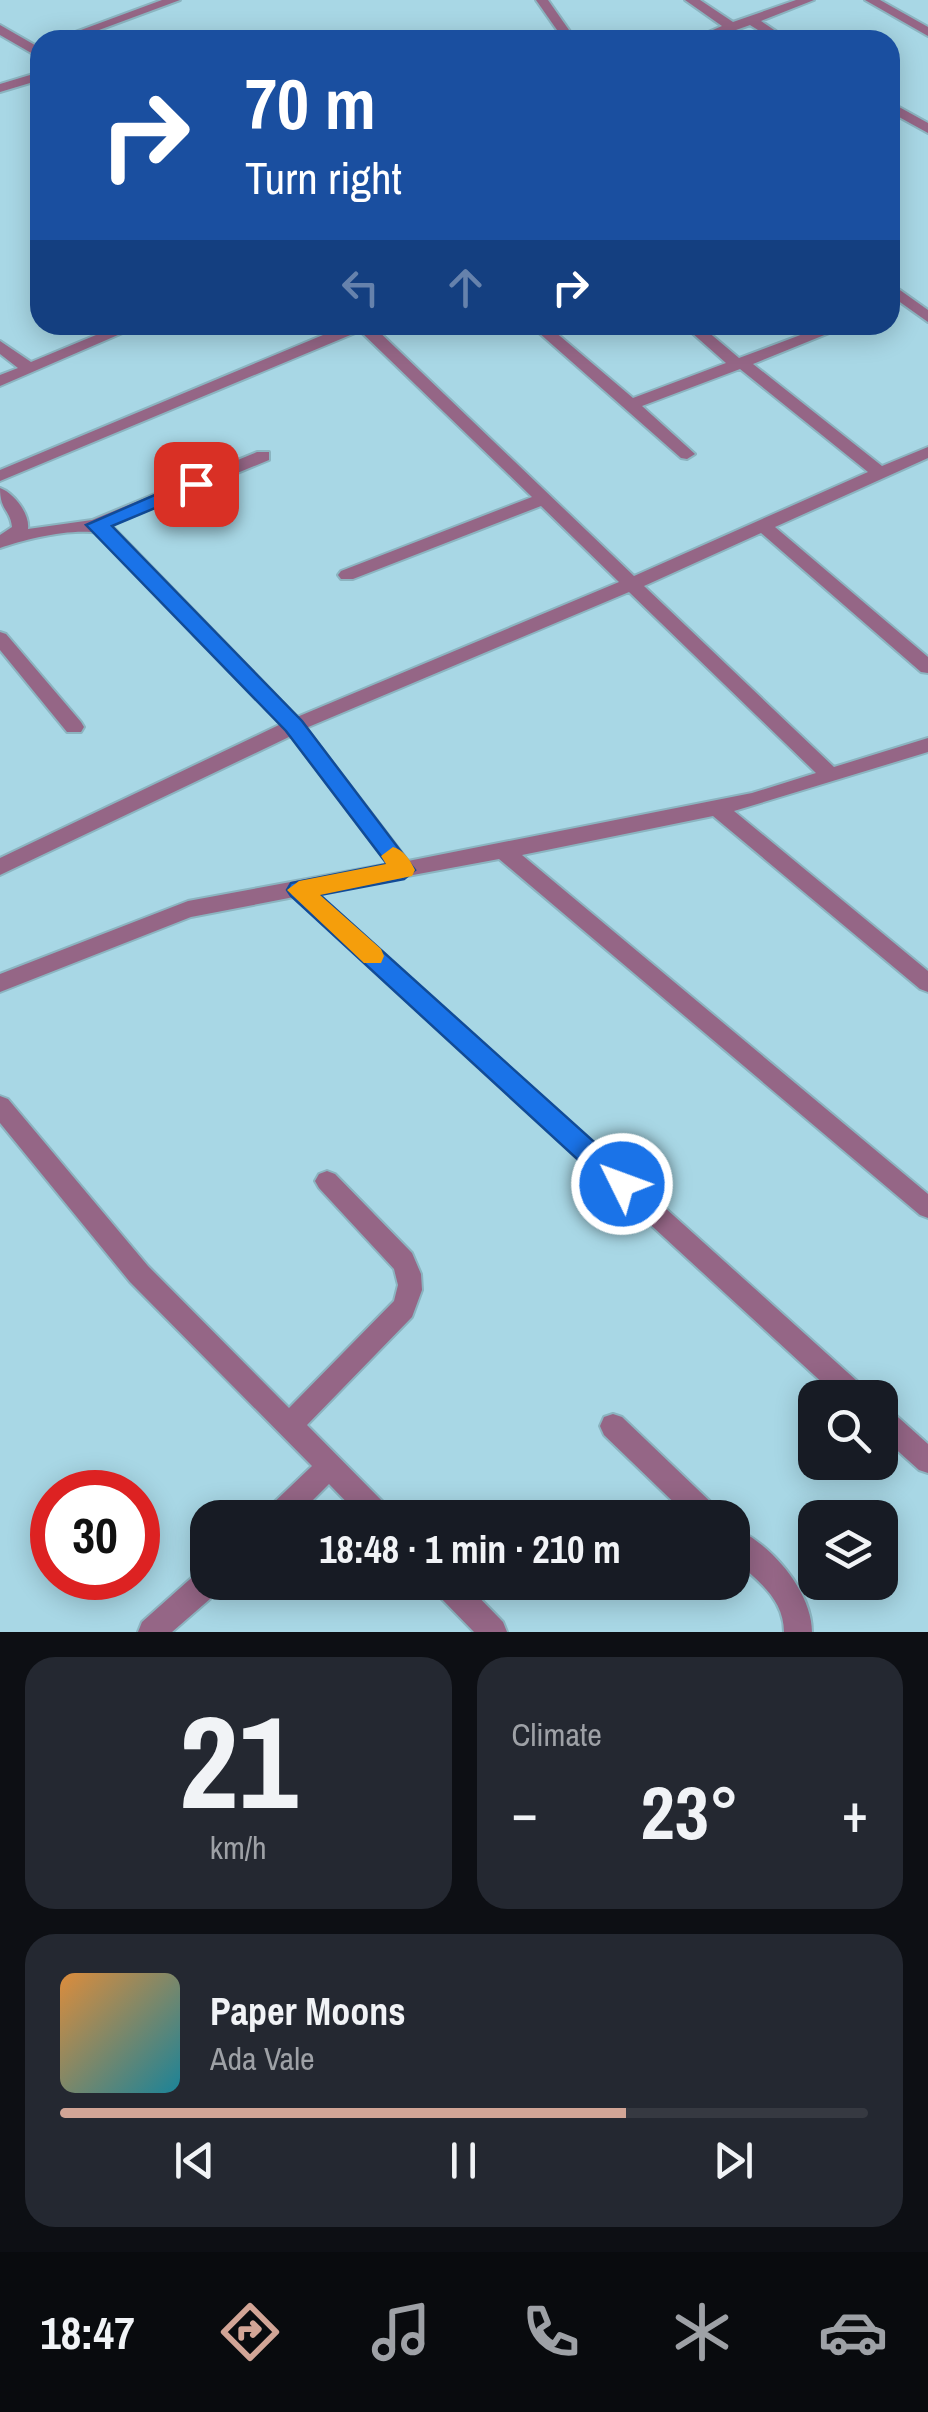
<!DOCTYPE html>
<html lang="en">
<head>
<meta charset="utf-8">
<style>
	body { margin:0; font-family:"Archivo Narrow",sans-serif; background:#242831; color:#f1f3f6; height:100vh; display:flex; flex-direction:column; font-size:38px; white-space:nowrap }
	* { box-sizing:border-box; margin:0 }
	p { font-size:32px; color:#9ea1a6 }
	.icon { flex:none; width:55px; height:55px; fill:none; stroke:currentColor; stroke-width:2; stroke-linecap:round; stroke-linejoin:round }
	.map { position:relative; height:1632px; overflow:hidden }
	.details { display:flex; flex-direction:column; gap:25px; padding:25px; background:#0d0f14; flex:1 }
	.details>* { flex:none }
	.banner { position:absolute; left:30px; top:30px; width:870px; height:305px; border-radius:30px; box-shadow:0 5px 25px #0003; background:#1a4fa0; color:#fff; overflow:hidden }
	.fabs { position:absolute; left:798px; top:1380px; display:grid; gap:20px }
	.fabs a { display:grid; place-items:center; width:100px; height:100px; border-radius:20px; background:#171b24; box-shadow:0 5px 25px #0003; font-size:50px }
	.speed { position:absolute; left:30px; top:1470px; display:flex; gap:20px; font-size:50px; font-weight:700; text-align:center }
	.speed>* { display:grid; place-content:center; width:130px; height:130px; border-radius:50%; background:#171b24; box-shadow:0 5px 25px #0003; line-height:1 }
	.speed .limit { border:15px solid #d22; background:#fff; color:#111 }
	.pin { position:absolute; display:grid; place-items:center; width:85px; height:85px; color:#fff; margin:-42px; border-radius:20px; box-shadow:0 5px 15px #0006 }
	.me { position:absolute; width:110px; margin:-55px; rotate:312deg; stroke-linejoin:round; filter:drop-shadow(0 0 8px #0008) }
	.turn { display:flex; align-items:center; gap:35px; height:210px; padding:0 50px; font-size:45px }
	.turn .icon { width:130px; height:130px; stroke-width:2.5 }
	.turn b { display:block; font-size:70px; line-height:85px }
	.lanes { display:flex; align-items:center; height:95px; padding:0 50px; background:#0003; justify-content:center; gap:50px; direction:ltr }
	.lanes .off { opacity:.35 }
	.big { font-size:75px; font-weight:800; line-height:1.1 }
	.details .card { flex:1; display:flex; flex-direction:column; justify-content:center; gap:15px; min-width:0; padding:0 35px; border-radius:30px; background:#242831 }
	.details .dial { align-items:center; gap:0 }
	.dial b { font-size:130px; line-height:1 }
	.song { display:flex; align-items:center; gap:30px }
	.cover { width:120px; height:120px; border-radius:15px; background:linear-gradient(135deg,hsl(30 70% 55%),hsl(190 70% 35%)) }
	.played { height:10px; border-radius:5px; background:linear-gradient(90deg,#d2a596 70%,#363941 70%) }
	.keys { display:flex; justify-content:space-around; direction:ltr }
	.heat { display:flex; justify-content:space-between; align-items:center; font-size:55px; direction:ltr }
	.details .tiles { flex:1; display:grid; gap:25px; grid-template-columns:1fr 1fr }
	.card:last-child { grid-column:span 2 }
	.trip { position:absolute; left:190px; top:1500px; width:560px; height:100px; border-radius:30px; background:#171b24; box-shadow:0 5px 25px #0003; font-weight:800; line-height:100px; text-align:center }
	.tab-bar { display:flex; height:160px; justify-content:space-around; align-items:center; background:#090b0e; color:#9ea1a6 }
	.tab-bar .icon { width:70px; height:70px }
	.tab-bar .selected { color:#d2a596 }
	.tab-bar b { font-size:45px; color:#f1f3f6 }
	.map>svg:first-child { display:block }
</style>
</head>
<body>
<div class="map">
<svg width="928" height="1632" viewBox="0 0 928 1632">
	<rect width="100%" height="100%" fill="#a8d7e5"/>
	<g fill="none" stroke-linecap="round" stroke-linejoin="round">
		<g stroke="#8bb4c0" stroke-width="4">
			<g id="minor">
				<polygon points="162,0 180,0 72,40 54,40"/>
				<polygon points="536,0 548,0 576,40 564,40"/>
				<polygon points="685,0 700,0 733,22 796,0 814,0 761,21 789,40 774,40 750,25 708,40 690,40 722,26"/>
				<polygon points="865,0 880,0 928,27 928,36"/>
				<polygon points="0,25 40,48 40,58 0,35"/>
				<polygon points="40,72 40,80 0,92 0,84"/>
				<polygon points="890,102 928,123 928,133 890,112"/>
				<polygon points="890,283 928,310 928,322 890,295"/>
				<polygon points="120,325 141,325 0,386 0,375 18,368 0,354 0,341 31,362"/>
				<path d="M347 325H372L634 576 868 472 740 369 642 406 695 454 687 459 681 458 530 325H547L633 398 726 363 683 325H700L739 358 827 325H849L753 364 882 466 928 447V458L775 527 928 657V673L921 672 761 533 644 586 834 767 928 738V752L734 811 928 971V992L920 989 713 816 522 855 928 1194V1218L920 1215 499 859 316 893 867 1390 870 1398H839L294 897 191 917 0 992V974L188 901 388 864 291 736 0 875V858L281 724 99 533C71 528 26 539 0 548V535L12 527C10 509 0 511 0 488 14 493 30 514 28 529L92 520 257 452H269V460L111 525 297 717 619 582 541 506 353 579H341L338 575 341 571 532 497 360 331 0 481V470ZM629 592 816 773 752 793 408 861 306 728Z"/>
				<polygon points="0,632 6,634 81,722 84,727 81,732 67,732 0,650"/>
				<polygon points="0,1096 8,1099 148,1266 289,1408 394,1301 398,1285 394,1269 319,1188 315,1181 319,1174 327,1171 335,1174 412,1253 421,1274 422,1290 412,1317 307,1425 390,1509 394,1518 362,1518 329,1484 295,1518 263,1518 267,1509 312,1466 130,1282 0,1123"/>
				<polygon points="880,1406 889,1409 928,1444 928,1473 919,1470 880,1435"/>
				<polygon points="613,1414 622,1417 718,1509 722,1518 690,1518 604,1435 600,1426 604,1417"/>
				<path d="M732 1527C770 1542 812 1591 812 1632H784C784 1598 756 1579 732 1558Z"/>
				<polygon points="208,1569 208,1582 221,1582 218,1592 172,1632 138,1632 142,1622 198,1572"/>
				<polygon points="432,1582 464,1582 503,1622 507,1632 474,1632 435,1592"/>
			</g>
		</g>
		<use href="#minor" fill="#956686" fill-rule="evenodd"/>
	</g>
	<polygon fill="#1a73e8" stroke="#114b97" stroke-width="2.5" points="196,477 206,484 203,488 112,526 302,721 415,870 404,879 320,895 632,1176 636,1184 632,1192 622,1195 613,1192 291,896 287,890 291,883 387,864 286,731 86,525"/>
	<path fill="#f59e0b" d="M393 847C404 850 410 860 415 870L412 876 320 895 381 949 384 956 381 963H364L287 890 299 881 386 864 381 856Z"/>
</svg>
<div class="fabs">
<a><svg class="icon" aria-label="search" viewBox="0 0 24 24"><circle cx="10" cy="10" r="6"/><path d="M15 15l6 6"/></svg></a>
<a><svg class="icon" aria-label="layers" viewBox="0 0 24 24"><path d="M12 4l9 5-9 5-9-5zM3 14l9 5 9-5"/></svg></a>
</div>
<div class="speed"><div class="limit">30</div></div>
<div class="pin" style="left:196px;top:484px;background:#d93025"><svg class="icon" aria-label="arrive" viewBox="0 0 24 24"><path d="M6 21V4h12l-3 4 3 4H6"/></svg></div>
<svg class="me" style="left:622px;top:1184px" viewBox="-20 -20 40 40"><circle r="17" fill="#1a73e8" stroke="#fff" stroke-width="3"/><path d="M0-11L8 9 0 5-8 9z" fill="#fff"/></svg>
<div class="trip">18:48 · 1 min · 210 m</div>
<div class="banner">
<div class="turn"><svg class="icon" aria-label="right" viewBox="0 0 24 24"><path d="M7 20v-9h11M14 6l5 5-5 5"/></svg><div><b>70 m</b>Turn right</div></div>
<div class="lanes"><svg class="icon off" aria-label="left" viewBox="0 0 24 24"><path d="M17 20v-9H6M10 6l-5 5 5 5"/></svg><svg class="icon off" aria-label="ahead" viewBox="0 0 24 24"><path d="M12 20V5M6 11l6-6 6 6"/></svg><svg class="icon" aria-label="right" viewBox="0 0 24 24"><path d="M7 20v-9h11M14 6l5 5-5 5"/></svg></div>
</div>
</div>
<section class="details">
<div class="tiles">
<div class="card dial"><b>21</b><p>km/h</p></div>
<div class="card"><p>Climate</p>
<div class="heat"><a>−</a><b class="big">23°</b><a>+</a></div>
</div>
<div class="card">
<div class="song"><i class="cover"></i><div><b>Paper Moons</b><p>Ada Vale</p></div></div>
<div class="played"></div>
<div class="keys"><svg class="icon" aria-label="previous" viewBox="0 0 24 24"><path d="M18 5L8 12l10 7zM5 5v14"/></svg><svg class="icon" aria-label="pause" viewBox="0 0 24 24"><path d="M8 5v14M16 5v14"/></svg><svg class="icon" aria-label="next" viewBox="0 0 24 24"><path d="M6 5l10 7-10 7zM19 5v14"/></svg></div>
</div>
</div>
</section>
<nav class="tab-bar">
<b>18:47</b>
<svg class="icon selected" aria-label="directions" viewBox="0 0 24 24"><path d="M12 3l9 9-9 9-9-9zM9 14v-3h6M13 9l2 2-2 2"/></svg>
<svg class="icon" aria-label="music" viewBox="0 0 24 24"><path d="M9 18V5l10-2v13"/><circle cx="6" cy="18" r="3"/><circle cx="16" cy="16" r="3"/></svg>
<svg class="icon" aria-label="phone" viewBox="0 0 24 24"><path d="M5 4h4l2 5-3 2q2 4 5 5l2-3 5 2v4C11 20 4 13 5 4z"/></svg>
<svg class="icon" aria-label="climate" viewBox="0 0 24 24"><path d="M12 3v18M4 7l16 10M4 17L20 7"/></svg>
<svg class="icon" aria-label="car" viewBox="0 0 24 24"><path d="M5 17H2v-5l4-1 3-4h7l3 4 3 1v5h-3M9 17h6M6 11h13"/><circle cx="7" cy="17" r="2"/><circle cx="17" cy="17" r="2"/></svg>
</nav>
</body>
</html>
